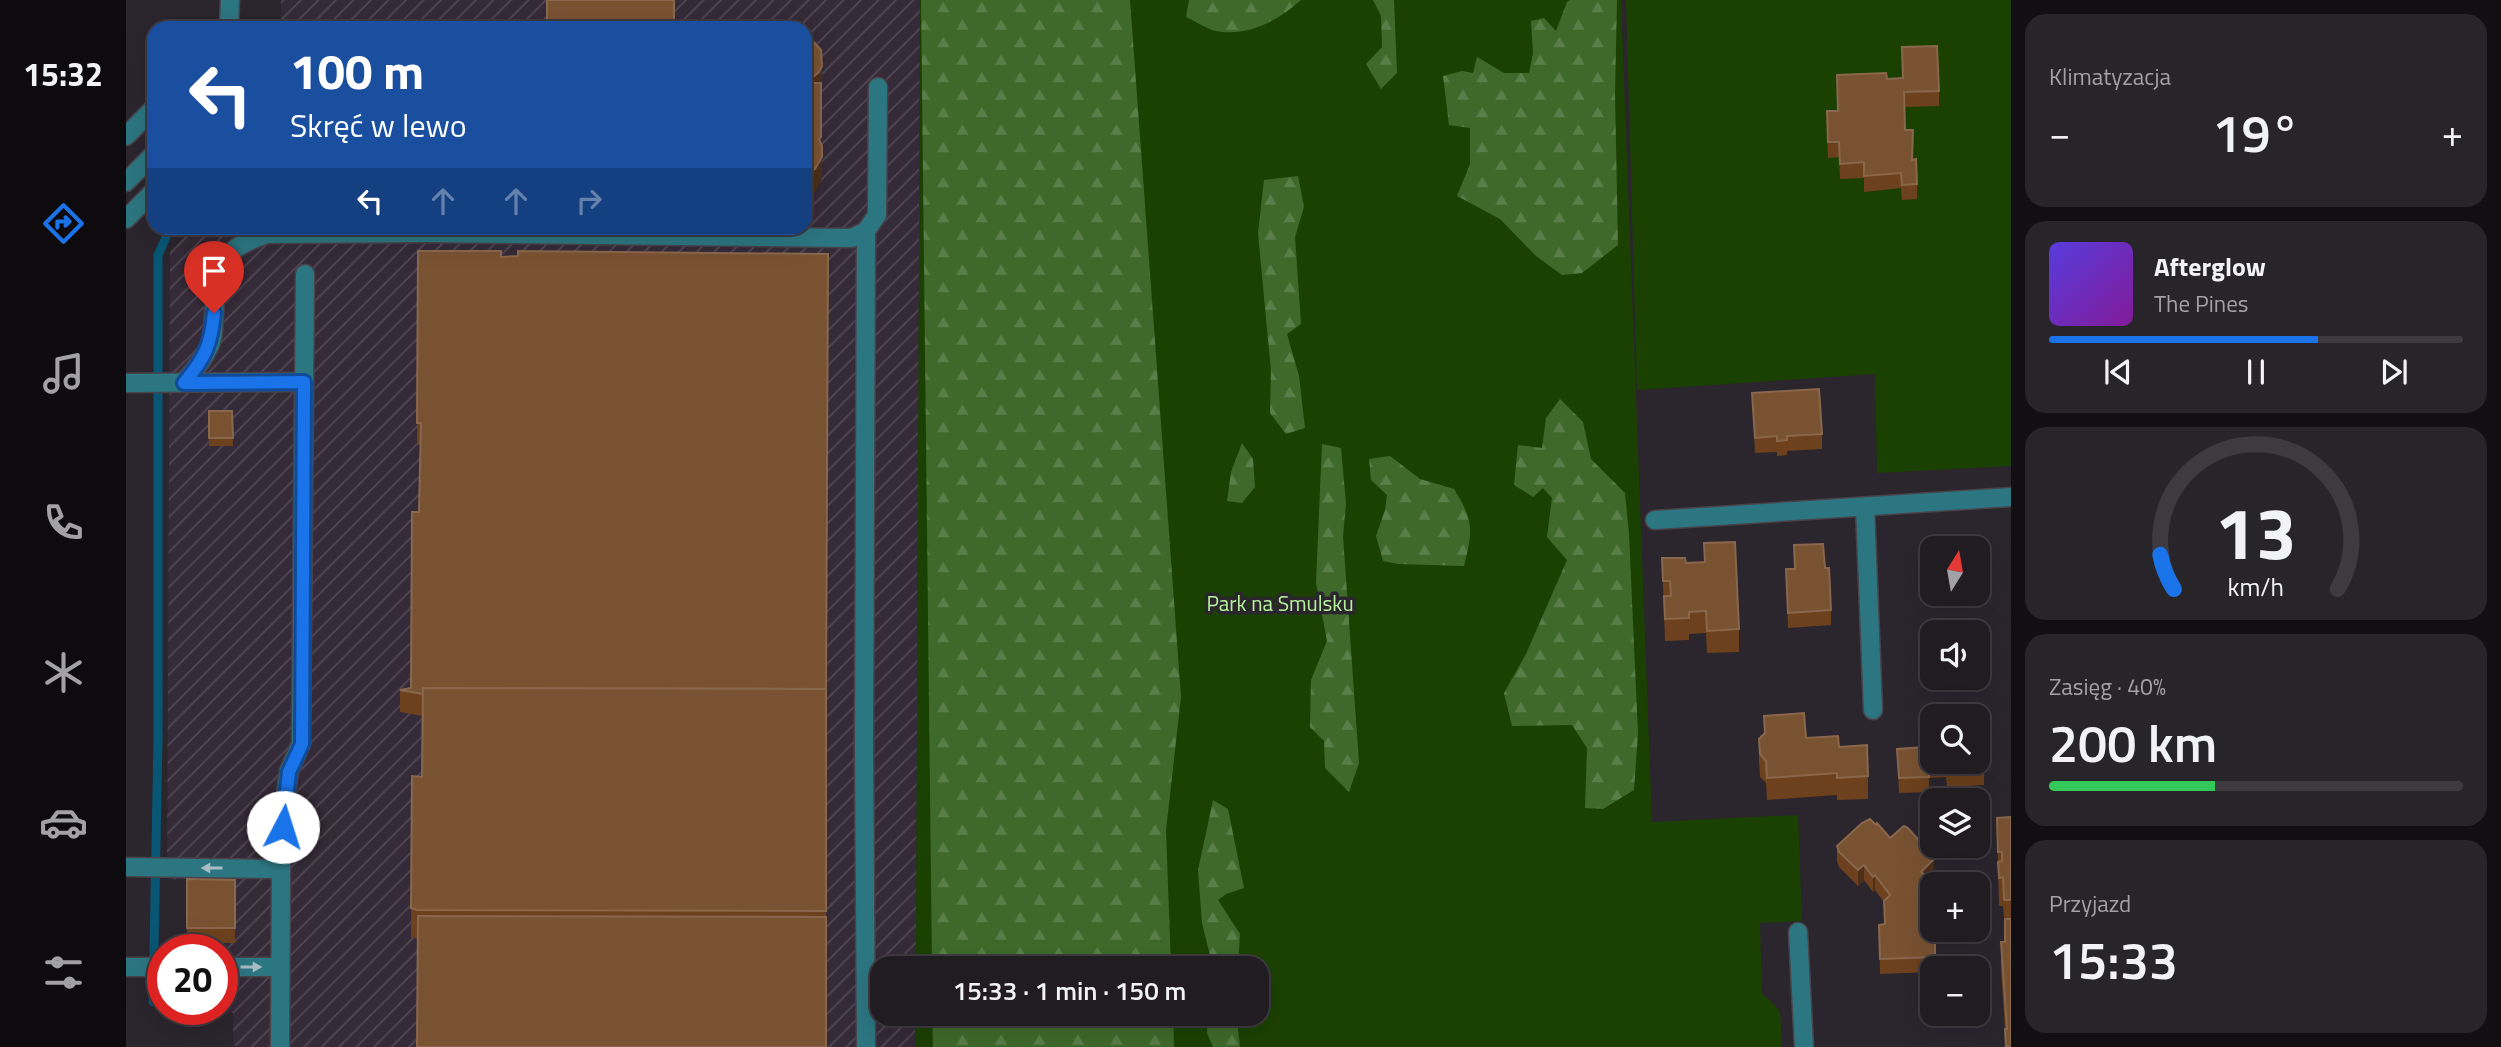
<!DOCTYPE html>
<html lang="pl">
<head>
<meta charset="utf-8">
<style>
	body { margin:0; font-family:"Titillium Web",sans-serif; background:#28252a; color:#f1f3f6; height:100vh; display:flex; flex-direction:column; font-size:26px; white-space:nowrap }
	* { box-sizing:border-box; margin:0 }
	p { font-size:23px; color:#a2a1a5 }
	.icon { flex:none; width:38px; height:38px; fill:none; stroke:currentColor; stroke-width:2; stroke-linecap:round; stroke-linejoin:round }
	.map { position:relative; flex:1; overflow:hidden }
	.side { display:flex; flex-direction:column; gap:14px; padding:14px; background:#120f13; width:490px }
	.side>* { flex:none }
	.top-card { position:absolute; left:21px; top:21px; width:665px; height:214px; border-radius:21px; box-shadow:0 7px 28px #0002,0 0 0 2px #3d3a40; background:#1a4fa0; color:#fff; overflow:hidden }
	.needle { width:46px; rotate:11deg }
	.fabs { position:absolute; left:1794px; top:536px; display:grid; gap:14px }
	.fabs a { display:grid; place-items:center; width:70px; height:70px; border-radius:14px; background:#201c22; box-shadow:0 7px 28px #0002,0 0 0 2px #3d3a40; font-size:35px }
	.speed { position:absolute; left:21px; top:934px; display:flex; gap:14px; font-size:35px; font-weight:700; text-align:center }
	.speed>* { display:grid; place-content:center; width:91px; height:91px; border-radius:50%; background:#201c22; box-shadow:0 7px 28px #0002,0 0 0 2px #3d3a40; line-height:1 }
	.speed .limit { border:10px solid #d22; background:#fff; color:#111 }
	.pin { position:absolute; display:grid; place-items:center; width:60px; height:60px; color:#fff; margin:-72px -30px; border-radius:50% 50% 50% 0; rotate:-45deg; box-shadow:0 0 7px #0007 }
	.pin .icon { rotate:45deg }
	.me { position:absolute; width:77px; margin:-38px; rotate:5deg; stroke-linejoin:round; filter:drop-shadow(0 0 5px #0008) }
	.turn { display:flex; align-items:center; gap:24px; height:147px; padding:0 28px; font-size:32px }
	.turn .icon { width:91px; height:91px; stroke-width:2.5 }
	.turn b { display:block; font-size:49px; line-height:60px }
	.lanes { display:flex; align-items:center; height:66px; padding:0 28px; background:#0003; justify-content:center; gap:35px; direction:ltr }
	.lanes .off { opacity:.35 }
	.big { font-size:52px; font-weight:600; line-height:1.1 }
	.side .tile { flex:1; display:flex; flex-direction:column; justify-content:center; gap:10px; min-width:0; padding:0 24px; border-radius:21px; background:#28252a }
	.side .dial { align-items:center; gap:0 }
	.dial svg { height:182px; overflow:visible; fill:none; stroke:#3d3a40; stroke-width:7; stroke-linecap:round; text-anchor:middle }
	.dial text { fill:#f1f3f6; stroke:none }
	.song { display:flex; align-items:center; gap:21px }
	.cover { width:84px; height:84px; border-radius:10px; background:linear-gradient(135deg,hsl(250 70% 55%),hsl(290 70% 35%)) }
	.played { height:7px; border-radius:4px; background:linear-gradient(90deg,#1a73e8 65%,#3d3a40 65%) }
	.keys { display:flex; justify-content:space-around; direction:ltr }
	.heat { display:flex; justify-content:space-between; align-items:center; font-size:38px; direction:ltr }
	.charge { height:10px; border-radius:5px; background:linear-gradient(90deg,#34c759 40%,#3d3a40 0) }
	.trip { position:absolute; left:744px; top:956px; width:399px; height:70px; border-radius:21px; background:#201c22; box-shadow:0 7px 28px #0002,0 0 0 2px #3d3a40; font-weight:600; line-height:70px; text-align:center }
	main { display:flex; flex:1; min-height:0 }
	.tab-bar { display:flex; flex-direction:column; width:126px; justify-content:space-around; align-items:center; background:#0d0b0e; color:#a2a1a5 }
	.tab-bar .icon { width:49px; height:49px }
	.tab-bar .active { color:#1a73e8 }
	.tab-bar b { font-size:32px; color:#f1f3f6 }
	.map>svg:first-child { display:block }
</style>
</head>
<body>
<main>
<nav class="tab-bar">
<b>15:32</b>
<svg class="icon active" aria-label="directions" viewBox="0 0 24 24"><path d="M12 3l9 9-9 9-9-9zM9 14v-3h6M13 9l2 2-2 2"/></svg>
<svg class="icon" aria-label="music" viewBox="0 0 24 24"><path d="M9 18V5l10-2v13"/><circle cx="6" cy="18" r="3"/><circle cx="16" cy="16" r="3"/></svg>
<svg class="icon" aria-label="phone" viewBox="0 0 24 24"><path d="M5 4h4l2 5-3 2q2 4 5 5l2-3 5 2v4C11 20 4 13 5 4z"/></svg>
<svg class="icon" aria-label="climate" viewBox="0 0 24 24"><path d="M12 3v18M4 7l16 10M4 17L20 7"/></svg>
<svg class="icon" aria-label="car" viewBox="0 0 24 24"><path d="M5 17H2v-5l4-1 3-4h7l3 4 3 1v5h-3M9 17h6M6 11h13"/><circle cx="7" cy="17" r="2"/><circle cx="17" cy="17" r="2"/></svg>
<svg class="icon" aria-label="filters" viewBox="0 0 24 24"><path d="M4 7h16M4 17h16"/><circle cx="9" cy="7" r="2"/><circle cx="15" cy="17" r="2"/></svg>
</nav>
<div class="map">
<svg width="1885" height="1047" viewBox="0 0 1885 1047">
	<defs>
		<pattern id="industrial-furrows" width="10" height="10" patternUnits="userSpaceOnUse" patternTransform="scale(1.75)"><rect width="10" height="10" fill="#352a38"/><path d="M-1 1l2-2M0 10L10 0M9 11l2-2" fill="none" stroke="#524854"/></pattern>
		<pattern id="forest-firs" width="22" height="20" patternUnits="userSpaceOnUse" patternTransform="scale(1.75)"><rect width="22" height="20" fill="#3f692b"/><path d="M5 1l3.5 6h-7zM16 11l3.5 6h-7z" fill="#5a7e49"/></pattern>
	</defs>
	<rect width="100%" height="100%" fill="#2b252d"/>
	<polygon fill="url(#industrial-furrows)" points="155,0 794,0 790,968 756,968 756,1013 790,1013 789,1047 115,1047 107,1045 107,1013 41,1013 41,1010 96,1010 96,950 62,950 61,880 41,879 44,252 66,228 679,228 679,28 155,28"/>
	<g fill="#1b4102">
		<polygon points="794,0 1495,0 1526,822 1672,815 1676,921 1634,923 1636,993 1654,1011 1656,1047 789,1047 790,1013 1130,1013 1130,968 790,968"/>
		<polygon points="1500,0 1885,0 1885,466 1751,473 1749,374 1511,390"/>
	</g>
	<g fill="url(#forest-firs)">
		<polygon points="795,0 1004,0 1055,697 1040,830 1045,968 806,968"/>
		<path d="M1063 0H1175C1153 20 1122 37 1090 31 1080 29 1070 21 1060 17Z"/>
		<polygon points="1247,0 1268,0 1271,73 1255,89 1240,64 1256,47 1255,16"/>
		<polygon points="1444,0 1491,0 1489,94 1492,245 1456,273 1436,275 1410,256 1374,219 1331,196 1344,164 1344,128 1323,125 1317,76 1336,71 1347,73 1351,57 1378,73 1403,73 1407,53 1405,21 1418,18 1430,31 1441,2"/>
		<polygon points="1172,176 1178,207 1169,237 1175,324 1161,334 1173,376 1179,428 1160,434 1144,413 1145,371 1132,233 1138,180"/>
		<polygon points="1434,399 1457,422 1465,459 1499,493 1503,534 1512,734 1508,790 1477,809 1459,808 1461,748 1446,725 1386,726 1378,693 1400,654 1441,560 1421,537 1426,498 1417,488 1407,497 1388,485 1392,445 1416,448 1420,418"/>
		<polygon points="1116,443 1127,459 1129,487 1116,503 1101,501 1105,472"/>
		<polygon points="1196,444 1215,448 1220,504 1217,536 1233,763 1223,792 1199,768 1198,741 1184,727 1185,680 1201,641 1190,583"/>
		<path d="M1264 456 1294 479 1328 489C1348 521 1347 530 1338 566L1272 564 1257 561 1250 536 1259 510 1261 495 1245 480 1243 459Z"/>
		<polygon points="1087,800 1102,809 1118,888 1100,894 1092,900 1114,934 1112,968 1087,968 1076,923 1072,870"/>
		<polygon points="806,1013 1047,1013 1048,1047 807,1047"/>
		<polygon points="1082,1013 1110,1013 1114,1047 1087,1047 1081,1033"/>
	</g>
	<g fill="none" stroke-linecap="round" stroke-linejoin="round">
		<polyline stroke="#085674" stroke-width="9" points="27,1002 32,740 32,255 42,233 48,228"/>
		<g stroke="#484249" stroke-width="21">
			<g id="minor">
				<polyline points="103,28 104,0"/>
				<polyline points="0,136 28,108"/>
				<polyline points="0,182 28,154"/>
				<polyline points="0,219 28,191"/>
				<path d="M58 382C69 370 79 358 85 342 88 334 87 324 88 315 91 267 90 251 141 234L301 233 726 238 740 231 751 215 752 87"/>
				<polyline points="0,383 178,382"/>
				<polyline points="1739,507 1747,710"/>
				<polyline points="1529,520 1885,497"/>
				<polyline points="0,867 155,869"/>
				<polyline points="1672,932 1678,1047"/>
				<polyline points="0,967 37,967"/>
				<polyline points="96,967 154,967"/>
				<polyline points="154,1047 155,869 158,806 163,771 175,744 179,274"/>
				<polyline points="740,1047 738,748 740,231"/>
			</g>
		</g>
		<use href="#minor" stroke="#2c7682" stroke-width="18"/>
	</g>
	<g fill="#6d411d">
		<polygon points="1711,75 1761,79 1813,91 1813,106 1778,107 1779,130 1787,145 1786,160 1791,184 1791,199 1776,200 1775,188 1738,192 1738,178 1714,179 1713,157 1702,158 1701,126 1701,111 1711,111"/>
		<polygon points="292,251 375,257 700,717 700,1047 285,937 286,776 296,777 296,716 274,712 274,690 285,688 293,512 295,445 291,445"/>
		<polygon points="1626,393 1696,434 1696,449 1661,451 1661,455 1651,456 1651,452 1629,453"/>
		<polygon points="83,411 106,411 107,446 83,446"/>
		<polygon points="1578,543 1613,629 1613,652 1581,653 1580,633 1563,634 1563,640 1539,641 1536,558 1560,563 1578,562"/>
		<polygon points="1668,545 1699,568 1705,610 1705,625 1662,628 1660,569 1668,569"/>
		<polygon points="1638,716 1680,738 1713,747 1742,776 1742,799 1711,800 1711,795 1641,800 1640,783 1634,777 1633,761 1633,739 1638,734"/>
		<polygon points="1856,730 1861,759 1858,764 1858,785 1821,787 1820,777 1803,778 1803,792 1773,793 1771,749 1799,747"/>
		<polygon points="1885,817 1885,1047 1879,1047 1879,1029 1875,970 1875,942 1879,942 1879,928 1877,906 1873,906 1871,818"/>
		<polygon points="1764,838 1808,874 1803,879 1806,881 1806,929 1809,957 1809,968 1806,968 1806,972 1754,974 1753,925 1759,924 1758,902 1749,890 1747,892 1738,880 1732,886 1713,867 1711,861 1711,846"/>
		<polygon points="61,879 109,880 109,943 61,943"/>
	</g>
	<g fill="#4d2f1a">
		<polygon points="696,66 696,81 693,88 681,97 681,82"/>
		<polygon points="696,146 696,179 689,192 679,196 679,174"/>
		<polygon points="1861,744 1861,759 1857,765 1857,750"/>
		<polygon points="1808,859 1808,874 1795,887 1795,872"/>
		<polygon points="1738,865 1738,880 1732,886 1732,870"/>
		<polygon points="1749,875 1749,890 1747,892 1747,877"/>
	</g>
	<g fill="#795232" stroke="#89674d" stroke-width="2">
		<rect x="421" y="0" width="127" height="28"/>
		<polygon points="679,38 685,39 695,50 696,66 693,72 681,82 679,82"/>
		<polygon points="1811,46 1813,91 1778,92 1779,130 1787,130 1786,160 1790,159 1791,184 1776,185 1775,173 1738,176 1738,162 1714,164 1713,142 1702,142 1701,111 1712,111 1711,75 1760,73 1761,79 1777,78 1776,47"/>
		<polygon points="679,83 695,83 695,137 693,139 696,146 696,157 689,169 679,174"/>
		<polygon points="292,251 375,251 375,257 392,256 392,251 702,254 700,695 700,689 297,688 297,694 274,690 285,688 286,512 293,512 295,423 291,423"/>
		<polygon points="1693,389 1696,434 1661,436 1661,440 1651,441 1651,436 1629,438 1626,393"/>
		<polygon points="83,411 106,411 107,438 83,438"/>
		<polygon points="1609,542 1613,629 1581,631 1580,611 1563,612 1563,618 1539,619 1538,596 1545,596 1544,581 1537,581 1536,558 1559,558 1560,563 1579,562 1578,543"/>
		<polygon points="1697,544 1699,568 1703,568 1705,610 1662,613 1660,569 1669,569 1668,545"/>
		<polygon points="297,688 700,689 700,911 292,910 285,908 286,776 296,777"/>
		<polygon points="1678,713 1680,738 1712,736 1713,747 1741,745 1742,776 1711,778 1711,773 1641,778 1640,761 1634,754 1633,739 1639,733 1638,716"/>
		<polygon points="1852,716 1856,716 1856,730 1860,735 1861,744 1857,750 1858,770 1821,772 1820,762 1803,763 1803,777 1773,778 1771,749 1799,747 1799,739 1806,731 1806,761 1852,761"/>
		<polygon points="1885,817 1885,900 1878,900 1877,877 1873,878 1872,862 1876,861 1876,852 1872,852 1871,818"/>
		<polygon points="1744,819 1750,825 1751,823 1764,838 1778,826 1782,828 1806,855 1808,859 1795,872 1806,881 1805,896 1806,896 1806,929 1809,929 1809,957 1754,959 1753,925 1759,924 1758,901 1764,895 1749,875 1747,877 1738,865 1732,870 1713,852 1711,846 1736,823"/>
		<polygon points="61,879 109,880 109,928 61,928"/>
		<polygon points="292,916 700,917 700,1047 291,1047"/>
		<polygon points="1879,919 1885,919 1885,1047 1880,1047 1879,1029 1881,1029 1875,942 1879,942"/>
	</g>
	<defs><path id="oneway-solid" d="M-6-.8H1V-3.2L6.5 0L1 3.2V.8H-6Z" transform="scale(1.75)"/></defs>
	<g fill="#a9bbc3">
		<use href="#oneway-solid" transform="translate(86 868) rotate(-180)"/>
		<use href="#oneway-solid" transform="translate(125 967)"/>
	</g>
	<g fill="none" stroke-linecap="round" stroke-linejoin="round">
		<g stroke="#114b97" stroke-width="18">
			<path id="route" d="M88 313C85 345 79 358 58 383L178 382 176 744 163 772 157 827"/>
		</g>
		<use href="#route" stroke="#1a73e8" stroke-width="12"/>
	</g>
	<g text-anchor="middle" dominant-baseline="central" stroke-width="7" stroke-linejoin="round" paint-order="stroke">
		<g font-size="21" fill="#b5f49a" stroke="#2b252d">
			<text x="1154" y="603">Park na Smulsku</text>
		</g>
	</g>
</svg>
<div class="fabs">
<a><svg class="needle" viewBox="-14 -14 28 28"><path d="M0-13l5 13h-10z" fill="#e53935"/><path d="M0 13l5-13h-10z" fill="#a2a1a5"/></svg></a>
<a><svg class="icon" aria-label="sound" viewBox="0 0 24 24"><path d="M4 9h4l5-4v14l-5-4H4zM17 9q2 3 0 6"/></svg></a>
<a><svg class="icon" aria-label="search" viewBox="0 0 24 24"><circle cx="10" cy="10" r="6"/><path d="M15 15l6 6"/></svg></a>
<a><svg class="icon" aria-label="layers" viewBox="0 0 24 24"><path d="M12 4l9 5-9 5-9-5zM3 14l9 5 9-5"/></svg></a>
<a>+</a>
<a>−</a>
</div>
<div class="speed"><div class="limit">20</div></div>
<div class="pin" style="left:88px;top:313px;background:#d93025"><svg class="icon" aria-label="arrive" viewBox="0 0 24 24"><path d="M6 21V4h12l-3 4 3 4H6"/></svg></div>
<svg class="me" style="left:157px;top:827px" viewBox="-20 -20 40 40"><circle r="19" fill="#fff"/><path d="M0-13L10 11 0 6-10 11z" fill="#1a73e8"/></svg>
<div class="trip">15:33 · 1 min · 150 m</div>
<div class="top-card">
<div class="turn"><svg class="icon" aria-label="left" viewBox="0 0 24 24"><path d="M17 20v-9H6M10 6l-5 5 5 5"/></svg><div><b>100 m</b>Skręć w lewo</div></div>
<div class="lanes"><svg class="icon" aria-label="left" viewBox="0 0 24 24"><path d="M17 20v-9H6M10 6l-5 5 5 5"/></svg><svg class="icon off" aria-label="ahead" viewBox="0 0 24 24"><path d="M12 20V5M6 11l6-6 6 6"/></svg><svg class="icon off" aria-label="ahead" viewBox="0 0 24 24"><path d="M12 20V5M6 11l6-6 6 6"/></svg><svg class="icon off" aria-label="right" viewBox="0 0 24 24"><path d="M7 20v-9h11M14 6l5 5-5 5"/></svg></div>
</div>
</div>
<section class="side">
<div class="tile"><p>Klimatyzacja</p>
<div class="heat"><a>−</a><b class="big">19°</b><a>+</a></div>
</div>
<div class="tile">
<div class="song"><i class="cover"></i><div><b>Afterglow</b><p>The Pines</p></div></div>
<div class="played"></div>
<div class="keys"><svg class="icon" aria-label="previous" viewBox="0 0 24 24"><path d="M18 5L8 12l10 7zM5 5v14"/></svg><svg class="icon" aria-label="pause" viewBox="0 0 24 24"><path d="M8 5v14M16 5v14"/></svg><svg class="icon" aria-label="next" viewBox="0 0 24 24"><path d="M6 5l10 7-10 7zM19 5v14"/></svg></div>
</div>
<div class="tile dial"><svg viewBox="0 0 100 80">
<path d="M14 69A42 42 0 1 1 86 69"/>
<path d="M14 69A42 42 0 0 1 8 54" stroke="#1a73e8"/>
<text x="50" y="56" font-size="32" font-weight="700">13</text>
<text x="50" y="72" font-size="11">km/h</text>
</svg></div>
<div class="tile"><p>Zasięg · 40%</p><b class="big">200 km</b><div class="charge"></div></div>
<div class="tile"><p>Przyjazd</p><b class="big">15:33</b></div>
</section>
</main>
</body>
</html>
